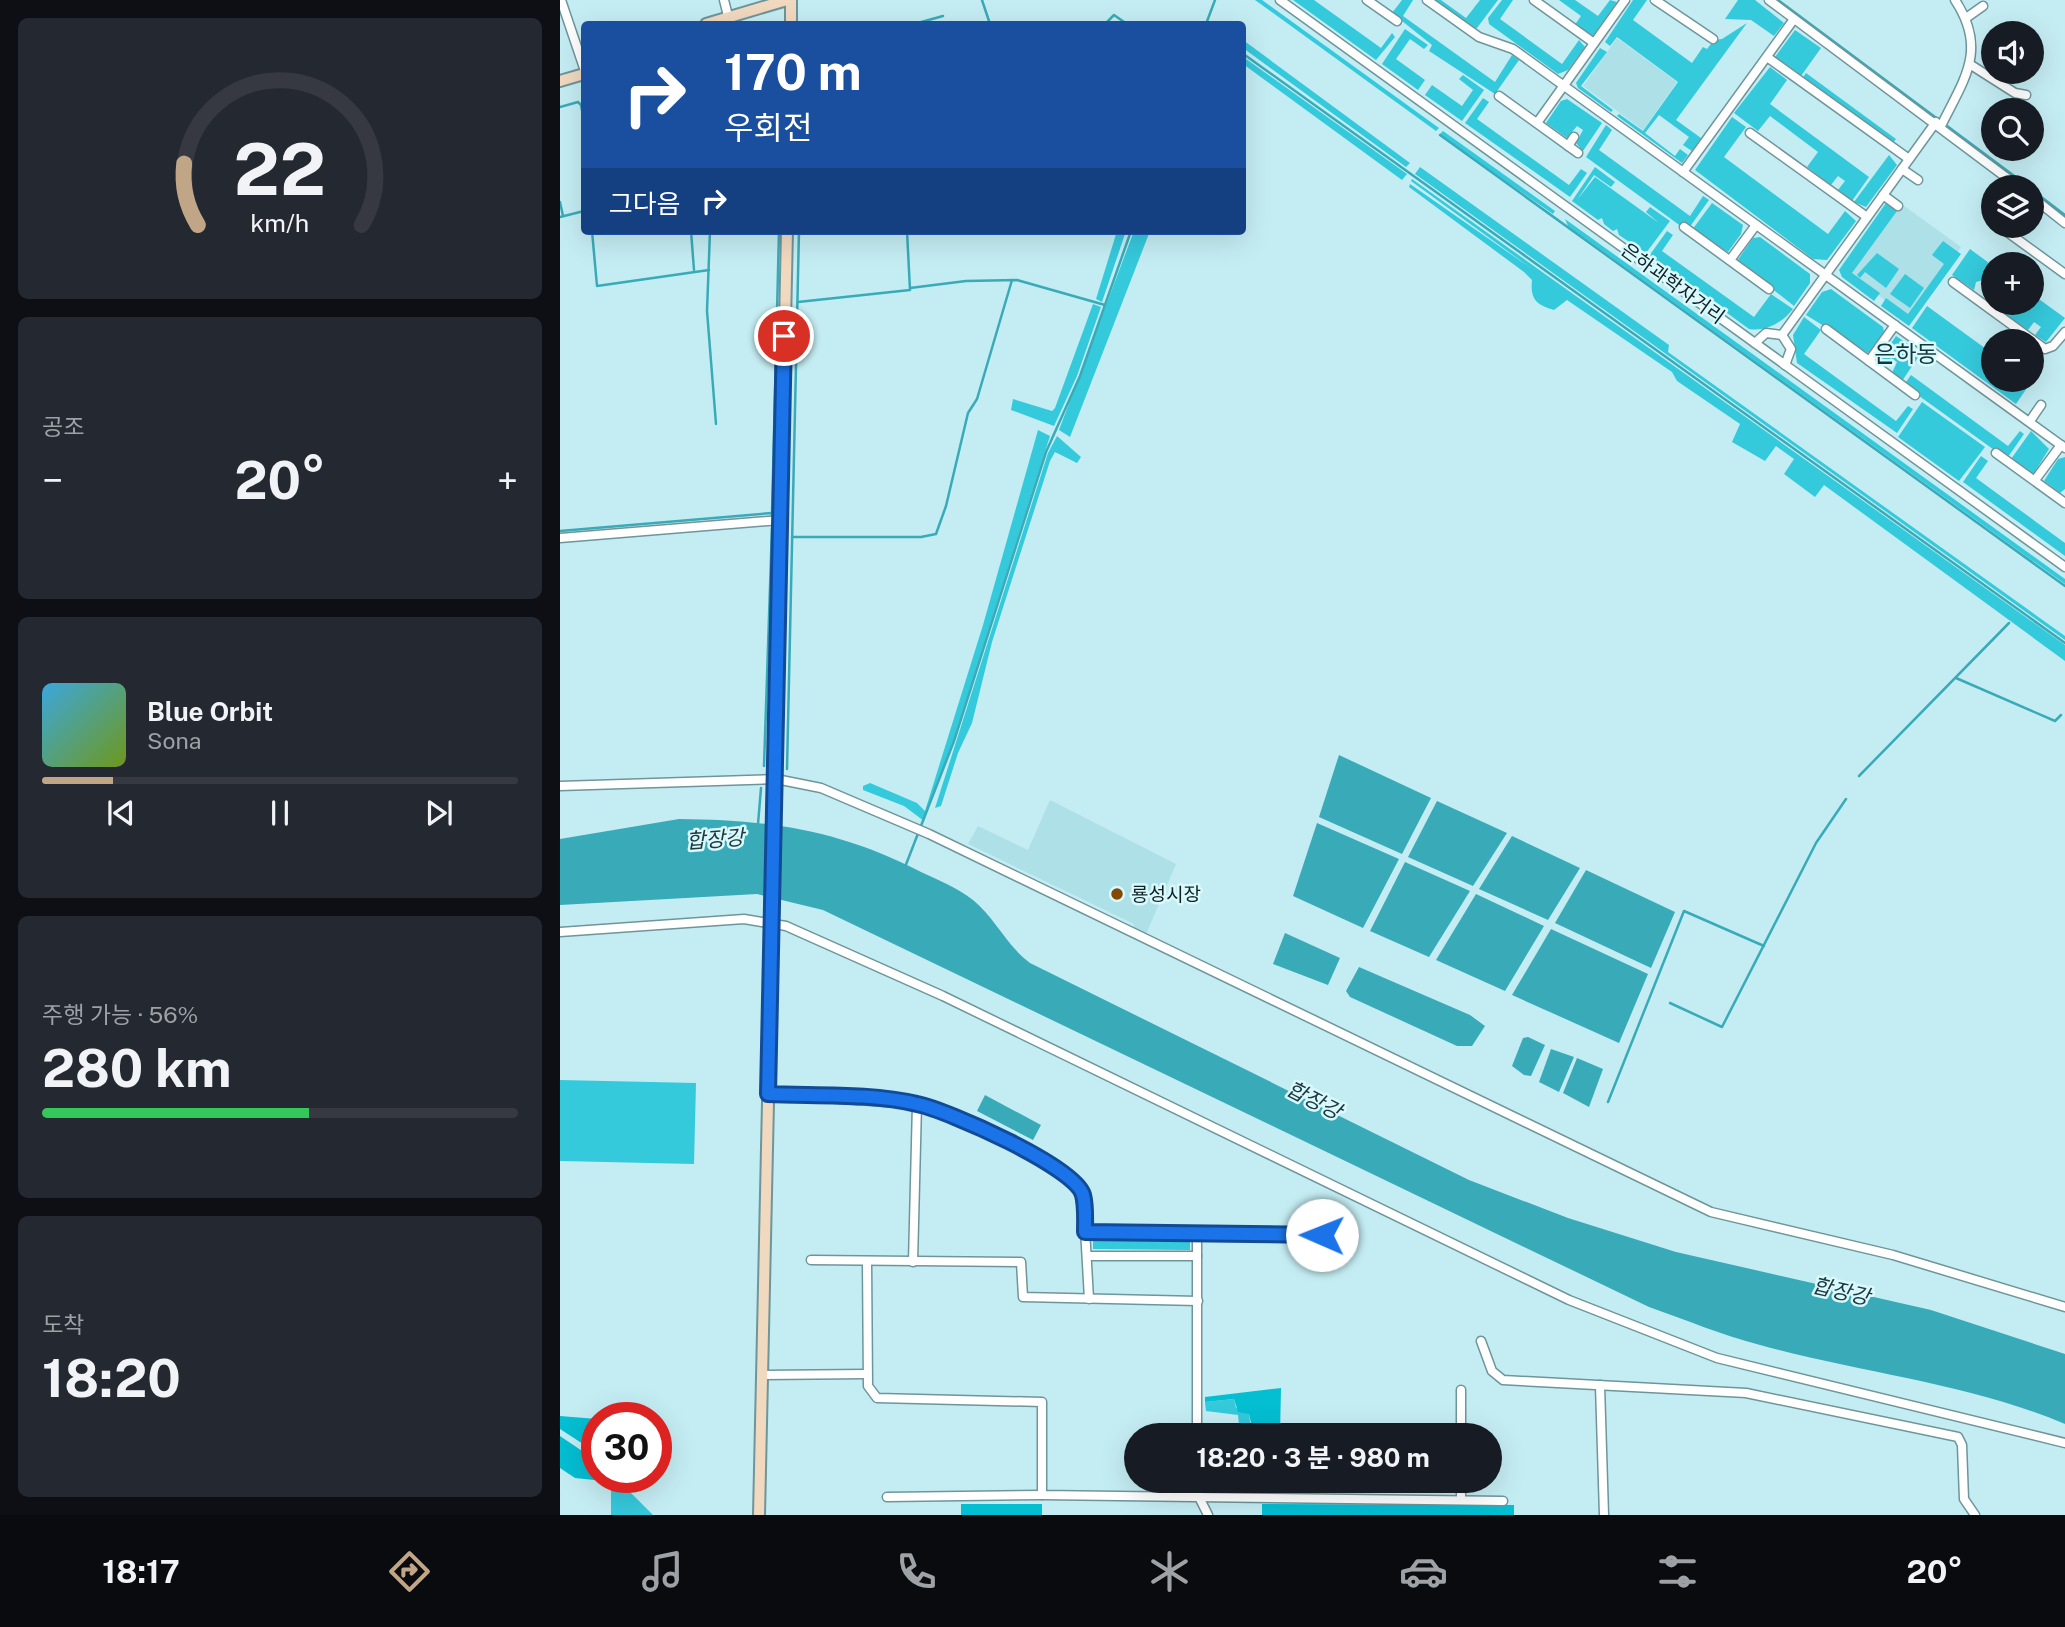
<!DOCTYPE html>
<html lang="ko">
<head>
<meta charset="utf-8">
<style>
	body { margin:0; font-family:"Public Sans","Noto Sans KR",sans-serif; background:#242831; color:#f1f3f6; height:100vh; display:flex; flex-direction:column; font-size:26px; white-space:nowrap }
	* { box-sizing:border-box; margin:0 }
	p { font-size:23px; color:#9ea1a6 }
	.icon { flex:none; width:38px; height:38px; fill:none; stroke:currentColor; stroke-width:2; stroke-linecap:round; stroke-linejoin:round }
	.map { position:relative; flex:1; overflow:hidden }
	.sheet { display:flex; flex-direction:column; gap:18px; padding:18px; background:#0d0f14; width:560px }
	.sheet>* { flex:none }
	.hud { position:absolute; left:21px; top:21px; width:665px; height:214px; border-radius:7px; box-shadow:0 7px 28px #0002; background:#1a4fa0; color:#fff; overflow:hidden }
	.buttons { position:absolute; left:1421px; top:21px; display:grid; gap:14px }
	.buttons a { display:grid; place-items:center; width:63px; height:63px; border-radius:50%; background:#171b24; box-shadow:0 7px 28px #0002; font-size:35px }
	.speed { position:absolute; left:21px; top:1402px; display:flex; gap:14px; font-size:35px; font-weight:700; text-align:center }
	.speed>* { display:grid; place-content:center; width:91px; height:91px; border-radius:50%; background:#171b24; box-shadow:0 7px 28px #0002; line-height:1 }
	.speed .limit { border:10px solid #d22; background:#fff; color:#111 }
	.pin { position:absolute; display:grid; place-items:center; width:60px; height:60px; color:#fff; margin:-30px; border:4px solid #fff; border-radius:50%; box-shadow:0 2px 7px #0007 }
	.me { position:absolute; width:77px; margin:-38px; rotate:271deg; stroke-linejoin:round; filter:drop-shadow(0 0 5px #0008) }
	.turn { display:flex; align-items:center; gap:24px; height:147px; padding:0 28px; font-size:32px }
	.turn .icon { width:91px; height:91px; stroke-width:2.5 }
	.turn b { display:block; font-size:49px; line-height:60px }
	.then { display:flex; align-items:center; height:66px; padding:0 28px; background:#0003; gap:14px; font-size:26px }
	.big { font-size:52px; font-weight:700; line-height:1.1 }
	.sheet .card { flex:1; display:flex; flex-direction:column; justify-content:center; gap:10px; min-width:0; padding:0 24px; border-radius:10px; background:#242831 }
	.sheet .dial { align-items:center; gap:0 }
	.dial svg { height:182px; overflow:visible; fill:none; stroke:#363941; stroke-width:7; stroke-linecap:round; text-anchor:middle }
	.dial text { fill:#f1f3f6; stroke:none }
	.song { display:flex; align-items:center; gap:21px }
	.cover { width:84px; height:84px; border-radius:10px; background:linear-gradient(135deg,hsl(200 70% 55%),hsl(80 70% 35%)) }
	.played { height:7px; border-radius:4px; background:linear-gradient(90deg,#c0a687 15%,#363941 15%) }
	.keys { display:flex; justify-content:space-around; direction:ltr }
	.heat { display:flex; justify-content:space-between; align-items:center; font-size:38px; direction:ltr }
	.charge { height:10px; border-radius:5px; background:linear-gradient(90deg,#34c759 56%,#363941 0) }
	.trip { position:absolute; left:564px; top:1423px; width:378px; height:70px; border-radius:35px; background:#171b24; box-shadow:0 7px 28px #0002; font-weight:700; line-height:70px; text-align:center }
	.tab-bar { display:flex; height:112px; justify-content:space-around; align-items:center; background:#090b0e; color:#9ea1a6 }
	.tab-bar .icon { width:49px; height:49px }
	.tab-bar .on { color:#c0a687 }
	.tab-bar b { font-size:32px; color:#f1f3f6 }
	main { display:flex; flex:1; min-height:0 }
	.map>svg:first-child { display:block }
</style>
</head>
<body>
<main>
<section class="sheet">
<div class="card dial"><svg viewBox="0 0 100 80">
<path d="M14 69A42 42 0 1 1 86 69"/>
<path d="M14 69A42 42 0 0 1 8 42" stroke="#c0a687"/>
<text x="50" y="56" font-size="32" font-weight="700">22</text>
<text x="50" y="72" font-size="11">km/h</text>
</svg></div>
<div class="card"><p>공조</p>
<div class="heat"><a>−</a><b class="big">20°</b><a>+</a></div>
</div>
<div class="card">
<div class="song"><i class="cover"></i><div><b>Blue Orbit</b><p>Sona</p></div></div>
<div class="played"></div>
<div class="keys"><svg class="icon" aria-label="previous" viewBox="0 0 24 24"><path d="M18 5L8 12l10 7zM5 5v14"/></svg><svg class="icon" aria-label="pause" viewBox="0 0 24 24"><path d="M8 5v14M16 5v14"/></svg><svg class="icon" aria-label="next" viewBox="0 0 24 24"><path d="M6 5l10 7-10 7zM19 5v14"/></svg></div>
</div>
<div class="card"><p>주행 가능 · 56%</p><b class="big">280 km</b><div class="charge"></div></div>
<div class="card"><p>도착</p><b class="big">18:20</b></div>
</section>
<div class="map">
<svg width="1505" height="1515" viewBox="0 0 1505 1515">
	<rect width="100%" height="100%" fill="#c4edf3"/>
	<g fill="#aee0e8">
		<polygon points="1057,38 1117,82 1083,130 1023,86"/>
		<polygon points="1340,203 1401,247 1349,318 1288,273"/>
		<polygon points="490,800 616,864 585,937 572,931 574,924 408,844 418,826 468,850"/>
	</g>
	<g fill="#35c9dc">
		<polygon points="695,0 702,0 879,128 876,131"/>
		<polygon points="733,0 754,0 821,48 832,33 835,37 816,60"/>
		<polygon points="842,0 853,0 843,16 935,82 952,55 959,60 935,94 869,51 872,45 832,13"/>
		<polygon points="873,0 881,0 906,18 920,0 938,0 917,28 913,28"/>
		<polygon points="942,0 953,0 940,19 1002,64 1019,40 1025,47 1008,70 998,74 929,24 928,18"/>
		<polygon points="999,0 1015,0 1038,16 1050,0 1057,2 1031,39 1014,26 1021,16"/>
		<polygon points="1073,0 1087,0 1073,20 1132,63 1143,47 1147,49 1154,40 1162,39 1187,23 1116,120 1141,138 1132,151 1123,145 1129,137 1099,115 1085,133 1115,156 1120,149 1128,155 1122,163 1057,116 1059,114 1083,131 1118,82 1057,37 1050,46 1045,42"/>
		<polygon points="1178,0 1195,0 1224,23 1214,36 1191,20 1165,19"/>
		<polygon points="845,29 868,45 864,49 850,39 836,59 865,80 858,90 822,64"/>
		<polygon points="1235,30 1261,48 1241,76 1215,57"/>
		<polygon points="683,40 850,163 846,167 683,48"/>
		<polygon points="1040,48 1047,52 1021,86 1053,110 1051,112 1018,88 1016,83"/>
		<polygon points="682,56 847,174 842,180 683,64"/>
		<polygon points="1210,67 1227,80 1210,104 1309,177 1292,201 1278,190 1285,181 1278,176 1271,185 1247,167 1258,152 1210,116 1198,131 1174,113"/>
		<polygon points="1246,73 1336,139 1333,143 1243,77"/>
		<polygon points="903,75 924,90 902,121 865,95 872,85 902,106 913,90 899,79"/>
		<polygon points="923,98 929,102 917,119 1009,185 1021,169 1027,173 1010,197 905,123"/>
		<polygon points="1007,99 1042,123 1023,151 1016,143 1023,130 1017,126 1007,138 986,123 1001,101"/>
		<polygon points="1172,117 1186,127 1164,157 1268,234 1285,211 1296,221 1267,260 1253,259 1135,170"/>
		<polygon points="1046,125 1052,130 1039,150 1130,216 1143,196 1149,200 1129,228 1122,227 1026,157"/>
		<polygon points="883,131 995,211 993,214 888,141 880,134"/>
		<polygon points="1329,155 1337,165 1306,207 1294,202"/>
		<polygon points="860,167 1109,345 1108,352 1505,636 1505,640 855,174"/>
		<polygon points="1035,167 1055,182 1051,187 1034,175 1017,200 1035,177 1099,223 1086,212 1090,207 1110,221 1086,253 1059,235 1057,229 1053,231 1044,224 1042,218 1038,220 1012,201"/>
		<path d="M852 179 1505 645V661L1264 485 1255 497 1224 474 1234 459 1216 446 1205 461 1172 442 1180 424 1117 381 1112 372 1007 300 994 310C976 305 970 299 972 280L964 272 849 187 850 184 975 271 851 181Z"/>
		<polygon points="1152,203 1183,225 1181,234 1168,252 1132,230"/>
		<polygon points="1326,203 1337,211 1292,273 1320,293 1314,301 1282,277 1279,270"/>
		<polygon points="1005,219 1505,579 1505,584 1008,226"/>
		<polygon points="557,231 566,231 542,302 536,299"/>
		<polygon points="574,231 590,231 510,437 499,430"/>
		<path d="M1107 231 1113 235 1102 251 1194 317 1211 294 1233 309C1223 322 1206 332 1189 329L1089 256Z"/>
		<polygon points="1200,237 1250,274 1250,283 1234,306 1177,261 1193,238"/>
		<polygon points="1383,241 1401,254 1349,326 1321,306 1326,298 1348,314 1384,264 1372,255"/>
		<polygon points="1410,249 1433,266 1433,279 1426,274 1423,280 1416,282 1414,290 1392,275"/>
		<polygon points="1317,253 1339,269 1326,288 1305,272 1300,278 1297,275"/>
		<polygon points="1345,274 1364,288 1350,308 1330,294"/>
		<polygon points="1271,289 1323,327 1324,332 1308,353 1246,315 1262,292"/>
		<polygon points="1472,294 1505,318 1486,342 1475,335 1481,327 1474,322 1468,330 1438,309 1440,306 1451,314 1457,306 1456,303 1472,303"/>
		<polygon points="533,304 541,307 517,376 494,426 451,410 453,399 492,411 495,408"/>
		<polygon points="1367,306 1433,354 1433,380 1471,382 1456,404 1352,328"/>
		<polygon points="1244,317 1261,330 1244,354 1336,421 1348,406 1353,409 1337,433 1237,363 1233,335"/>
		<polygon points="1336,336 1361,353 1342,381 1332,373 1337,362 1331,358 1324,367 1318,362"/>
		<polygon points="1351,375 1448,446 1460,431 1464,434 1448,457 1437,452 1355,393 1357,390 1346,382"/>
		<polygon points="1362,402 1425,447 1399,481 1338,437"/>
		<polygon points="478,430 490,436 393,741 364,821 344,806 303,790 303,786 310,783 357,803 365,811 423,625"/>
		<polygon points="1471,431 1489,449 1474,473 1469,473 1451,459"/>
		<polygon points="497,436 521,457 517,463 495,452 490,461 432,642 412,723 398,753 381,806 375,808 488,453"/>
		<polygon points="1421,456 1428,461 1416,478 1505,543 1505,556 1403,482"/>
		<polygon points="1505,457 1505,489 1500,493 1484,481 1498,459"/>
		<polygon points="0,1080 136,1083 134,1164 0,1161"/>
		<polygon points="533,1238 630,1238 630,1250 533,1249"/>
		<polygon points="674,1399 676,1408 689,1414 691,1427 679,1425 678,1415 646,1411 645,1402"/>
		<polygon points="56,1478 93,1515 51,1515 51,1482"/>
		<polygon points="677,1481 717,1481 716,1493 672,1492 671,1483"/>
	</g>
	<g fill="#04bed2">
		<polygon points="721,1388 720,1435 694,1435 689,1414 678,1412 674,1399 645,1402 645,1397"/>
		<polygon points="0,1416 37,1419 37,1453 0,1429"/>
		<polygon points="0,1436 37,1461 37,1477 55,1477 54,1482 15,1478 0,1468"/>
		<rect x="401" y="1504" width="81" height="11"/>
		<polygon points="702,1504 954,1505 954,1515 702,1515"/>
	</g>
	<g fill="#39aab8">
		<polygon points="779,755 871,798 842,854 759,817"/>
		<polygon points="877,801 947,833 913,886 848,857"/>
		<path d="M119 819C210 820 279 830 361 872 378 880 398 888 413 900 435 918 447 946 470 963L909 1180 1008 1218 1116 1252 1371 1310 1505 1354V1424C1408 1383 1301 1373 1200 1345 1162 1335 1126 1320 1089 1307L263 910 197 894 0 905V839Z"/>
		<polygon points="757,823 839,859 803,928 733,896"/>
		<polygon points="952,836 1020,868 988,920 919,889"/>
		<polygon points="845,862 910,891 869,957 810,931"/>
		<polygon points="1026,870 1115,912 1091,968 995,923"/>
		<polygon points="916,894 984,926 945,991 876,960"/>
		<polygon points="991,929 1088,974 1059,1043 952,995"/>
		<polygon points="725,933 780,958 768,985 713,964"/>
		<polygon points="799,967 910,1015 925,1026 912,1046 897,1046 790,997 786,991"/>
		<polygon points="968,1037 985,1045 971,1076 964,1075 952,1066 963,1038"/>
		<polygon points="991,1049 1014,1057 999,1092 979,1082"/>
		<polygon points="1017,1058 1043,1069 1029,1107 1003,1093"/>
		<polygon points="425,1095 481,1125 473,1140 417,1111"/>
	</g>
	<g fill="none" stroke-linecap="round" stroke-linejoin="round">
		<g stroke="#39aab8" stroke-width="2.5">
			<polyline points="422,0 430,24"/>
			<polyline points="1218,0 1469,187"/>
			<polyline points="354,24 383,16"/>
			<polyline points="545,24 554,15 567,24"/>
			<polyline points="646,24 655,0"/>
			<polyline points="682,53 1505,643"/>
			<polyline points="0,107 18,102 21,105 24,121"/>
			<polyline points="880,135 1505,586"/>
			<polyline points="1472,190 1505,215"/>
			<polyline points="0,202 3,216"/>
			<polyline points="0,217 24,211"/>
			<polyline points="32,231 37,286 149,270"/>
			<polyline points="131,231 134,270"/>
			<polyline points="150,231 147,311 156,424"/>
			<polyline points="350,288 406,281 457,280 545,305"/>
			<polyline points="238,302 350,290 347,231"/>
			<polyline points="212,515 219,231"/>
			<polyline points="0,531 212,513"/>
			<polyline points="232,537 361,537 376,534 386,506 408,413 417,399 452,280"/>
			<polyline points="1396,678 1495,721 1501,715"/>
			<polyline points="204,766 212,528"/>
			<polyline points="227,769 239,231"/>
			<polyline points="1299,776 1449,623"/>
			<polyline points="198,824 201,788"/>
			<polyline points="345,867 394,741 486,452 520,376 571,231"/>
			<polyline points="1110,1003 1162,1027 1256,843 1286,799"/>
			<polyline points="1048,1102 1124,911 1204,946"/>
		</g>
		<g stroke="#6e959a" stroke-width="11">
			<g id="street">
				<polyline points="1,0 24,68"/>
				<polyline points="164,0 168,16"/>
				<polyline points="720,0 1505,567"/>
				<polyline points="807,0 837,21"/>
				<polyline points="867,0 919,37 953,49 1505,448"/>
				<polyline points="974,0 1034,43"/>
				<polyline points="1095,0 1153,39"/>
				<polyline points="1209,0 1459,187"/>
				<polyline points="1406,18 1423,6"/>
				<polyline points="1207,57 1349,159"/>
				<polyline points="1411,65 1455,93 1466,95"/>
				<polyline points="939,96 1018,153"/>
				<polyline points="977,123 1065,0"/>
				<path d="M1381 126C1404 79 1428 50 1395 0"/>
				<polyline points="1190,133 1307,217"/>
				<polyline points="1008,146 1014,137"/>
				<polyline points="1342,169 1358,180"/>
				<polyline points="1123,172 1234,19"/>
				<polyline points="1323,195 1338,206"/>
				<polyline points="1472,197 1505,223"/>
				<polyline points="1439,226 1505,274"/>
				<polyline points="1124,227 1209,289"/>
				<polyline points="1170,260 1196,225"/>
				<polyline points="1393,282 1485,349 1493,346 1505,332"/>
				<polyline points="1266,329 1355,395"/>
				<polyline points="1222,335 1376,122"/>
				<polyline points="1195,343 1206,333 1222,335 1231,349 1225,365"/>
				<polyline points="1309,361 1335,325"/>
				<polyline points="1470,421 1481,405"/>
				<polyline points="1436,453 1505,503"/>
				<polyline points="1475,480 1501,445"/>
				<polyline points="0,538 220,520"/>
				<polyline points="0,786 216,779 261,788 369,834 1151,1212 1333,1255 1505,1307"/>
				<polyline points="0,932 184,919 226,926 383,996 1009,1300 1157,1358 1505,1443"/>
				<polyline points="208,1094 357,1104 453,1144 504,1172 523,1194 529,1299"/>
				<polyline points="525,1232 789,1237"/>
				<polyline points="527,1256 637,1256 637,1435"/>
				<polyline points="637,1256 637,1234"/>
				<polyline points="251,1260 461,1262 463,1297 638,1301"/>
				<polyline points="307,1261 308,1386 317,1398 482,1402 482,1495 943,1501"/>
				<polyline points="353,1262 357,1104"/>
				<polyline points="921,1341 932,1371 943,1380 1186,1393 1398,1437 1402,1445 1404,1499 1415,1515"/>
				<polyline points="203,1375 307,1374"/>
				<polyline points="1040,1385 1044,1515"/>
				<polyline points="901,1390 901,1435"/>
				<polyline points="638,1480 638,1495 648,1515"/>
				<polyline points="901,1480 901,1500"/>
				<polyline points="327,1497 482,1495"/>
			</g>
		</g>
		<g stroke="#6e959a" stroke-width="14">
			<g id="secondary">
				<polyline points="146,24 227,0"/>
				<polyline points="231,24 231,0"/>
				<polyline points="0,81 24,74"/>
				<polyline points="199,1515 227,231"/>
			</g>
		</g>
		<use href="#street" stroke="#fff" stroke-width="8"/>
		<use href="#secondary" stroke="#f1d9c0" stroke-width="10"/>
	</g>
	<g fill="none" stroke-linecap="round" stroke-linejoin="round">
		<g stroke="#114b97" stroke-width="18">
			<path id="route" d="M224 336 208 1094C255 1096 312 1093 357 1104 387 1110 516 1167 523 1195 526 1206 525 1221 525 1232L762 1235"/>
		</g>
		<use href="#route" stroke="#1a73e8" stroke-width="12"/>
	</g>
	<circle fill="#834900" stroke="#d8f9fe" stroke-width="2.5" cx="557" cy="894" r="7"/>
	<g text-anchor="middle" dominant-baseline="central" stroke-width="5" stroke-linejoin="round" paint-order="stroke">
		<g font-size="19" fill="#112123" stroke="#d8f9fe">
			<text transform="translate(1113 283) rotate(36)">은하과학자거리</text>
		</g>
		<g font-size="19" fill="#112123" stroke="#d8f9fe" text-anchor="start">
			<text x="571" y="894">룡성시장</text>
		</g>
		<g font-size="21" font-style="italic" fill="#20393c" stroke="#d8f9fe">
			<text transform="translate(155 839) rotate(-4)">합장강</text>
			<text transform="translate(754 1100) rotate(27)">합장강</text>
			<text transform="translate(1281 1291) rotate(13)">합장강</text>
		</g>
		<g font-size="23" fill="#11373d" stroke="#d8f9fe">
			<text x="1346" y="353">은하동</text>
		</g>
	</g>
</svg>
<div class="buttons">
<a><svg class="icon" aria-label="sound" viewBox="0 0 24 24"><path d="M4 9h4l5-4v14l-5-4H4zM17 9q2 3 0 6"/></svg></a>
<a><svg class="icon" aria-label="search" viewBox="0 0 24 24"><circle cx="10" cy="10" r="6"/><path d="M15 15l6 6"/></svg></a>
<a><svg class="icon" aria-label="layers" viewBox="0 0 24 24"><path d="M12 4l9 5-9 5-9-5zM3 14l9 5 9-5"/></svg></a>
<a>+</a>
<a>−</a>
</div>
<div class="speed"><div class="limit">30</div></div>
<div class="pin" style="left:224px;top:336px;background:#d93025"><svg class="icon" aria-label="arrive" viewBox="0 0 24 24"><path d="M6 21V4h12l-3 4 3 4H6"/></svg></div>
<svg class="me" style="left:762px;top:1235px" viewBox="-20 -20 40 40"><circle r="19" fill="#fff"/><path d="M0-13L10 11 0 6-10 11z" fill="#1a73e8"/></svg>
<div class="trip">18:20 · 3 분 · 980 m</div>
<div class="hud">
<div class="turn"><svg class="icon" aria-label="right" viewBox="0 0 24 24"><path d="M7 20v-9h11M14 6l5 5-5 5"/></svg><div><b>170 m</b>우회전</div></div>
<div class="then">그다음<svg class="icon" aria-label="right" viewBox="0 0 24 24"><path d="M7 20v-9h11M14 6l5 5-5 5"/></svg></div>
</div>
</div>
</main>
<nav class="tab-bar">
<b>18:17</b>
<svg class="icon on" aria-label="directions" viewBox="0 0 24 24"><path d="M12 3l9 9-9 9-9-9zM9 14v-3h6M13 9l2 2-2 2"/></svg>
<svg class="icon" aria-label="music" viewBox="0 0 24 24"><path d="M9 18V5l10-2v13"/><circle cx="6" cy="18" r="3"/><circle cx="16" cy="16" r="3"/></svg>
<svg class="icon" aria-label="phone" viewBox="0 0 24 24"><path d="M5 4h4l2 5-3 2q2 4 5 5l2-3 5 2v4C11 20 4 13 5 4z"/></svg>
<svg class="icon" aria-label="climate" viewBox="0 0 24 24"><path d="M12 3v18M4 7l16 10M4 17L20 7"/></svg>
<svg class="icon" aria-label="car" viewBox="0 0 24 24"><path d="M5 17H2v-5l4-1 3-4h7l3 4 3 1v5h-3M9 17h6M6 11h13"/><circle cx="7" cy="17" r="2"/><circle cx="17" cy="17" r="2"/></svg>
<svg class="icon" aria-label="filters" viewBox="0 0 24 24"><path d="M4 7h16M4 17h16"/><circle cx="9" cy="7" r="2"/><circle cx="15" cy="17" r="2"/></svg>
<b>20°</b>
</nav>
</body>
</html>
